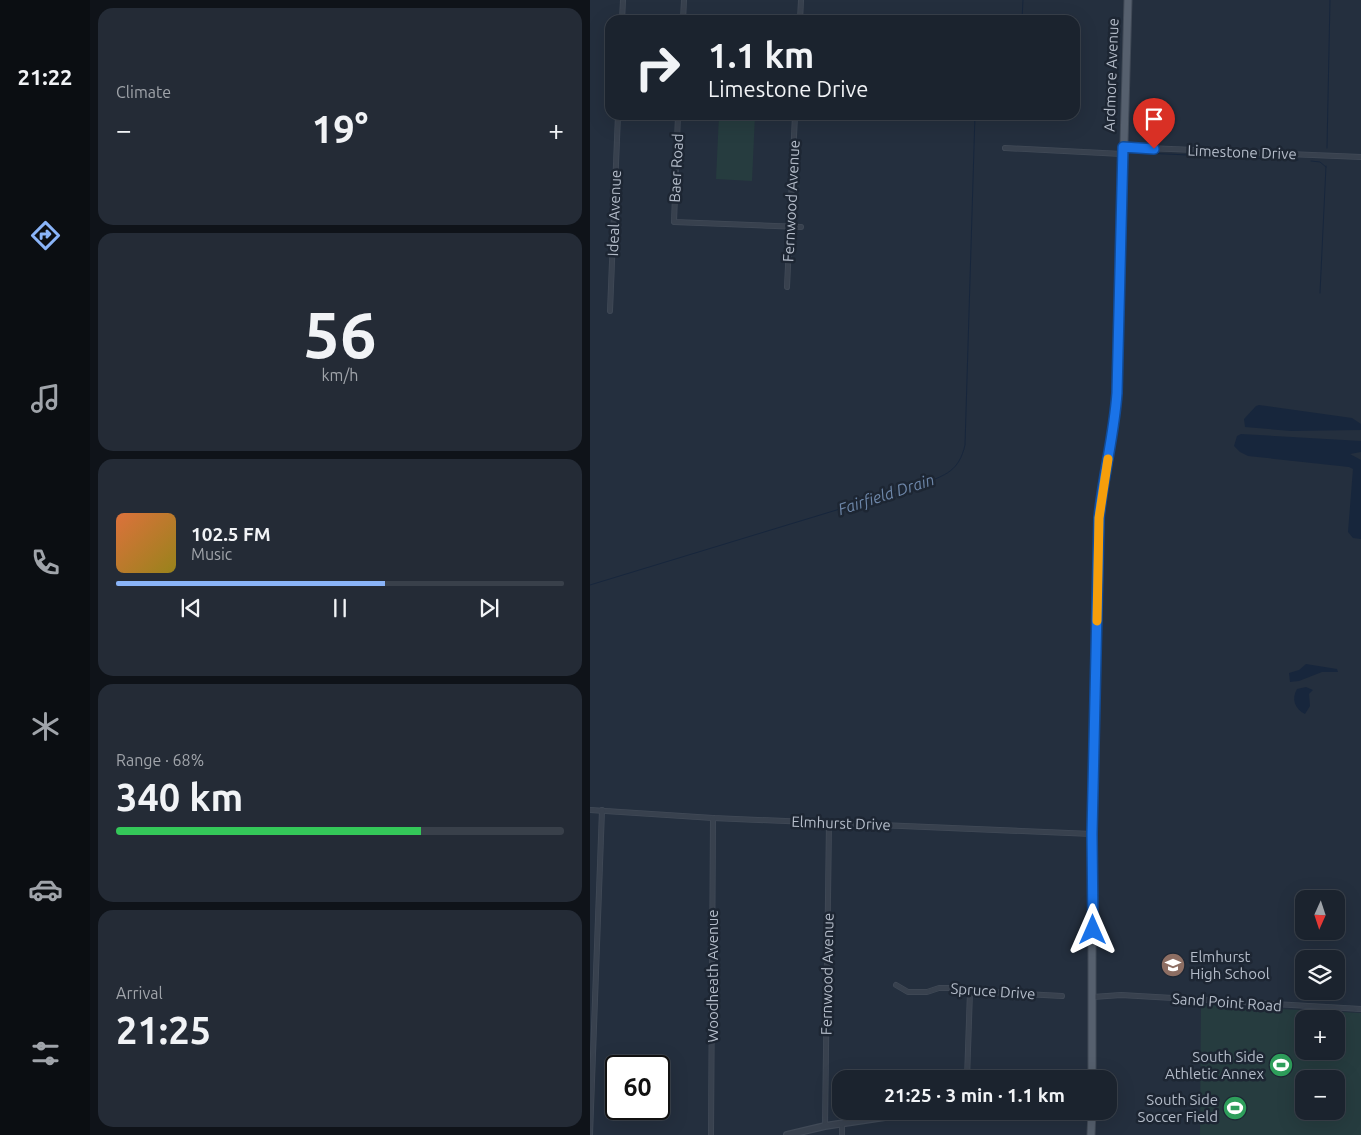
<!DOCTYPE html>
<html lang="en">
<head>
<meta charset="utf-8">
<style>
	body { margin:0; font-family:Ubuntu,sans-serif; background:#242b36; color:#f1f3f6; height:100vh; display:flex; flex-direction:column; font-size:19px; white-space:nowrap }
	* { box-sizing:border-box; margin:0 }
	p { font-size:16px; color:#a0a4aa }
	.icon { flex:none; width:28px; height:28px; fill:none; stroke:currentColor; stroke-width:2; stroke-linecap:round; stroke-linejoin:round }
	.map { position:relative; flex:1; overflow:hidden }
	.sheet { display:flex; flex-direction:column; gap:8px; padding:8px; background:#0f1319; width:500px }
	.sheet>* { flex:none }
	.hud { position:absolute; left:15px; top:15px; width:475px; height:105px; border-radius:15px; box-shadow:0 5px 20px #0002,0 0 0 1px #39404a; background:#1b232e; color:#f1f3f6; overflow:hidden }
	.needle { width:32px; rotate:183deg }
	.tools { position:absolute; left:705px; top:890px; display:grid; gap:10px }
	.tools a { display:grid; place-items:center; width:50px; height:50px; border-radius:10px; background:#1b232e; box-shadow:0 5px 20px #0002,0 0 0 1px #39404a; font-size:25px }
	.speed { position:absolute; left:15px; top:1055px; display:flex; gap:10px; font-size:25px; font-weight:700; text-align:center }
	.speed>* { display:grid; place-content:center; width:65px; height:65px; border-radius:50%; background:#1b232e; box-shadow:0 5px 20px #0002,0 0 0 1px #39404a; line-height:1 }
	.speed .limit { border:2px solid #111; border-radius:8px; background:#fff; color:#111 }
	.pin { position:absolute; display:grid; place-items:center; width:42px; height:42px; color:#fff; margin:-51px -21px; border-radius:50% 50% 50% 0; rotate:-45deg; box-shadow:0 0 5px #0007 }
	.pin .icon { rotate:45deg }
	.me { position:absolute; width:55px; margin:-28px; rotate:0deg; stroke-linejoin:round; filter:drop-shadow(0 0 4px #0008) }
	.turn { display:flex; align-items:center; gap:18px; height:105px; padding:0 20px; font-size:22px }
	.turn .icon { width:65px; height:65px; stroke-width:2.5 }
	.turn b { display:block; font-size:35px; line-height:42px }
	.big { font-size:38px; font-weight:700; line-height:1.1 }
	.sheet .widget { flex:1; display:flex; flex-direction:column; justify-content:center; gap:8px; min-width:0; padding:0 18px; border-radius:15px; background:#242b36 }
	.sheet .dial { align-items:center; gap:0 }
	.dial b { font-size:65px; line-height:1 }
	.song { display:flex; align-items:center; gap:15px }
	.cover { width:60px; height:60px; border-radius:8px; background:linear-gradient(135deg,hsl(20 70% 55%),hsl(50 70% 35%)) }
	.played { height:5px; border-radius:2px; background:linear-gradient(90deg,#8ab4f8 60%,#39404a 60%) }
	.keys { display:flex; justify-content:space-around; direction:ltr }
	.heat { display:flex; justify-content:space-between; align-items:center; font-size:28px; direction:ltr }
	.charge { height:8px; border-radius:4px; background:linear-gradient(90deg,#34c759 68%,#39404a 0) }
	.trip { position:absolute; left:242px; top:1070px; width:285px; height:50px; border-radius:15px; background:#1b232e; box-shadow:0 5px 20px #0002,0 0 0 1px #39404a; font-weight:700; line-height:50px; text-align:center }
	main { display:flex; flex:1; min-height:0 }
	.tabs { display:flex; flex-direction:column; width:90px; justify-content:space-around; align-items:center; background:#0b0e12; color:#a0a4aa }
	.tabs .icon { width:35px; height:35px }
	.tabs .on { color:#8ab4f8 }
	.tabs b { font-size:22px; color:#f1f3f6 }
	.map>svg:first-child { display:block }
</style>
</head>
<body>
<main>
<nav class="tabs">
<b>21:22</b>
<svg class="icon on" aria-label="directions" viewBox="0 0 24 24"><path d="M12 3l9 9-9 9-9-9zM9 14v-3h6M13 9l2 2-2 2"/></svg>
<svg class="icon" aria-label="music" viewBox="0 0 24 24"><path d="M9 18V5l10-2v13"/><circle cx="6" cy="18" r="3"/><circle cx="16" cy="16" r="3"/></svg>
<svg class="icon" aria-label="phone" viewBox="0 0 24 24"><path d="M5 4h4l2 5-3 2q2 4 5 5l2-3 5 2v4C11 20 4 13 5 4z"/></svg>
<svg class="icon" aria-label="climate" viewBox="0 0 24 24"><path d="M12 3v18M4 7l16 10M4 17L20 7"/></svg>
<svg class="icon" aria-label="car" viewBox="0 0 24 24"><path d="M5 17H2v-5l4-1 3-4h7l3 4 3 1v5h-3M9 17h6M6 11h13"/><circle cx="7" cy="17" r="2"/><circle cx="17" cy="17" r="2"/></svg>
<svg class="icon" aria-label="filters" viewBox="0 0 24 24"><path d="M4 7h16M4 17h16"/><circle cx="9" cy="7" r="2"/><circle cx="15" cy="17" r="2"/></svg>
</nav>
<section class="sheet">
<div class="widget"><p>Climate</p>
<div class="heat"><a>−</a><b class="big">19°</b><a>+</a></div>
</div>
<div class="widget dial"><b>56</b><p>km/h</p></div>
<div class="widget">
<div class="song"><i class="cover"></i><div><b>102.5 FM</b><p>Music</p></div></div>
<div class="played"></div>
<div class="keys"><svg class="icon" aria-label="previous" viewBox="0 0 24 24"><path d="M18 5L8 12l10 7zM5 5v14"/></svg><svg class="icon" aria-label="pause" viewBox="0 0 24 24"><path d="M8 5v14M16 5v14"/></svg><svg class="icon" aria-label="next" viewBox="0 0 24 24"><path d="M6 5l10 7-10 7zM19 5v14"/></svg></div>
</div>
<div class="widget"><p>Range · 68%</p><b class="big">340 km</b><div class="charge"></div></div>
<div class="widget"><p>Arrival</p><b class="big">21:25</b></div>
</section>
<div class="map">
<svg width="771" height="1135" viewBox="0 0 771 1135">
	<rect width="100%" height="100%" fill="#242f3e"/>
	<g fill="#263c3f" fill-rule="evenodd">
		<polygon points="129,115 165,115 162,181 126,179"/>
		<path d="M611 1005 771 1013V1135H610ZM714 1019H746V1051H714ZM714 1079H746V1111H714Z"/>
	</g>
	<g fill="#17263c">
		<polygon points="669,405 762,418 771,424 771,430 701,431 655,427 654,419 666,406"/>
		<polygon points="651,434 771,441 771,452 760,454 771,460 771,539 763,538 758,532 763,469 759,467 658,456 650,452 644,446 647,436"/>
		<polygon points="716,664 747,669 748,672 732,672 709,681 700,682 699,673 709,670"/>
		<path d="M716 687 723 690 719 694 720 706 715 714C705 709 701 699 707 689Z"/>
	</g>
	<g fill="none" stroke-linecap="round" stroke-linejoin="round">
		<g stroke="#17263c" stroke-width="1">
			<polyline points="432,20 433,0"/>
			<polyline points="737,148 740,0"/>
			<polyline points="554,153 708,160"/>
			<polyline points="721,161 730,162 736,167"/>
			<polyline points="730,293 736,166"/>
			<path d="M0 585 332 484C356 475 369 471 375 445L385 115"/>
		</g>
		<g stroke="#414a57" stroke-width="6">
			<g id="minor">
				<polyline points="32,20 33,0"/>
				<polyline points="93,20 94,0"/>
				<polyline points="210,20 211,0"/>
				<polyline points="88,115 84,222 211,227"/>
				<polyline points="533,147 771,157"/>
				<polyline points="415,148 532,154"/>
				<polyline points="197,287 205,115"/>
				<polyline points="20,311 28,115"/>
				<polyline points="0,810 123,818 502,834"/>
				<polyline points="306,985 318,992 337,992 349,988 362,988 380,991 472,996"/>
				<polyline points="503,997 531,995 771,1009"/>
				<polyline points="377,1079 380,991"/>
				<polyline points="235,1126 239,822"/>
				<polyline points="0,1135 12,810"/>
				<polyline points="121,1135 123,818"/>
				<polyline points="252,1135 252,1124"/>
			</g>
		</g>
		<g stroke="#414a57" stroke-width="8">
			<polyline id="tertiary" points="197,1135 235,1126 335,1111"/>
		</g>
		<g stroke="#414a57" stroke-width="9">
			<g id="primary">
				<path d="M502 1079V834L509 518C513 476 524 435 527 393L538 0"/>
				<polyline points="501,1135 502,1111"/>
			</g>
		</g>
		<use href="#minor" stroke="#38414e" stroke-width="4.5"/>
		<use href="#tertiary" stroke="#38414e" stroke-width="5.5"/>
		<use href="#primary" stroke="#56606e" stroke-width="7"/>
	</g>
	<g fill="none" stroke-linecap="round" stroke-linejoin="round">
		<g stroke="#114b97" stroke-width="12">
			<path id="route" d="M503 930 502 834 509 518C513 476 524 436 527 393L533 147 564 149"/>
		</g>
		<use href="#route" stroke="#1a73e8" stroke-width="9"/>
		<polyline stroke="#f59e0b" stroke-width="9" points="507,621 509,518 518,459"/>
	</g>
	<defs>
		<g id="school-disc" transform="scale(1.25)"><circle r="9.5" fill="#8d6e63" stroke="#1d2633"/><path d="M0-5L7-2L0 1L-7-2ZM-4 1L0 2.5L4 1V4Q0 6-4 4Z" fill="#fff"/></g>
		<g id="stadium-disc" transform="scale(1.25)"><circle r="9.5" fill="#2e9e5b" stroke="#1d2633"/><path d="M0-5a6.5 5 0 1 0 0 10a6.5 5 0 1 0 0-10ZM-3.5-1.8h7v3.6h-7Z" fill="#fff"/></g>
	</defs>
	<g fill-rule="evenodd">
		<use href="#school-disc" x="583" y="965"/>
		<use href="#stadium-disc" x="691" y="1065"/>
		<use href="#stadium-disc" x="645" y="1108"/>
	</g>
	<g text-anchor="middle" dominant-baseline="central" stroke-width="5" stroke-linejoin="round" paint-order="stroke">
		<g font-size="15" fill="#b4bcc9" stroke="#1d2633">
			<text transform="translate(521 75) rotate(-88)">Ardmore Avenue</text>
			<text transform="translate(652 152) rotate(2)">Limestone Drive</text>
			<text transform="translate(86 168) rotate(-87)">Baer Road</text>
			<text transform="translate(201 201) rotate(-87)">Fernwood Avenue</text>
			<text transform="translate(24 213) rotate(-88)">Ideal Avenue</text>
			<text transform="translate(251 823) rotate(2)">Elmhurst Drive</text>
			<text transform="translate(237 974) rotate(-89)">Fernwood Avenue</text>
			<text transform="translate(122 976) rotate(-90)">Woodheath Avenue</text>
			<text transform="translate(403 991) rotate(4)">Spruce Drive</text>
			<text transform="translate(637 1002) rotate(4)">Sand Point Road</text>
		</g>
		<g font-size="15" fill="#b4bcc9" stroke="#1d2633" text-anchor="end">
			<text x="600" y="956" text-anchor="start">Elmhurst<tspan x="600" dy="17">High School</tspan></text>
			<text x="674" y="1056">South Side<tspan x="674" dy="17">Athletic Annex</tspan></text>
			<text x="628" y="1099">South Side<tspan x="628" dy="17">Soccer Field</tspan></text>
		</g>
		<g font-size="16" font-style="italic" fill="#6d86a8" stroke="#1d2633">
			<text transform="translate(296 494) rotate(-18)">Fairfield Drain</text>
		</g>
	</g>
</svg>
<div class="tools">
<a><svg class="needle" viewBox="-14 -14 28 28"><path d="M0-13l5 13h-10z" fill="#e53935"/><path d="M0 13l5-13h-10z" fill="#a0a4aa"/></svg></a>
<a><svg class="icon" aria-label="layers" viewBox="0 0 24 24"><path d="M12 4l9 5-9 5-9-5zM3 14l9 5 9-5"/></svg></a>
<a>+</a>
<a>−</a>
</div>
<div class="speed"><div class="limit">60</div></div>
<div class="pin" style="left:564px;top:149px;background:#d93025"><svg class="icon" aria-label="arrive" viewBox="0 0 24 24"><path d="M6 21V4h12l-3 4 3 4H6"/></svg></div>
<svg class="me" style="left:503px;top:930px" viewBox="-20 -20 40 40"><path d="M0-17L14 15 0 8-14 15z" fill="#1a73e8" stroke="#fff" stroke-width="4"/></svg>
<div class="trip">21:25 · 3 min · 1.1 km</div>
<div class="hud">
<div class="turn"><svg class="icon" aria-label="right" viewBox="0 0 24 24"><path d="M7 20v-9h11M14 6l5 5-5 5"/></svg><div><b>1.1 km</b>Limestone Drive</div></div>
</div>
</div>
</main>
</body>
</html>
